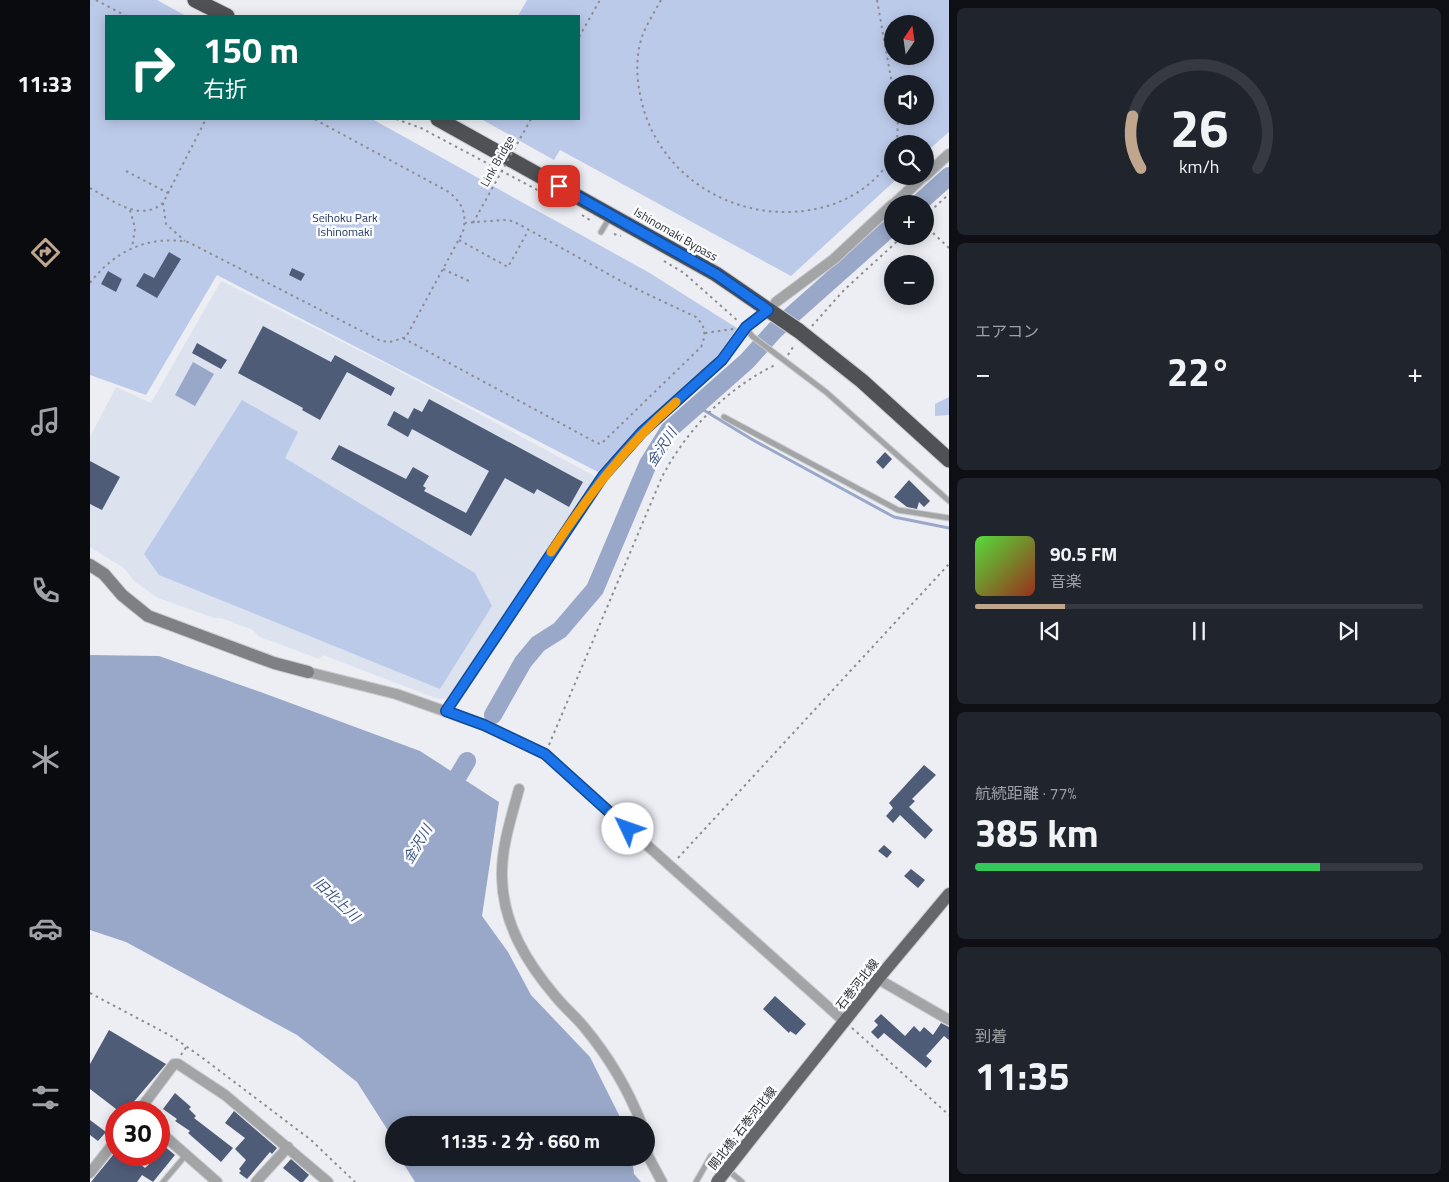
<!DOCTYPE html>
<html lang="ja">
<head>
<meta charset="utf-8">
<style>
	body { margin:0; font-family:"Titillium Web","Noto Sans JP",sans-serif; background:#20242c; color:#f1f3f6; height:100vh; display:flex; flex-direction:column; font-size:19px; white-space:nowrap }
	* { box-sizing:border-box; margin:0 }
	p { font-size:16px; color:#9ea1a6 }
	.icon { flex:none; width:28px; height:28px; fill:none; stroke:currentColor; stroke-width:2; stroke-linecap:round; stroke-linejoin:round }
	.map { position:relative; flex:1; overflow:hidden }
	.drawer { display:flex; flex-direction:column; gap:8px; padding:8px; background:#0d0f14; width:500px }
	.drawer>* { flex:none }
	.top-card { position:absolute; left:15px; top:15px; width:475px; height:105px; border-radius:0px; box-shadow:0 2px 12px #0003; background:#00695c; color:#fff; overflow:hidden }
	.needle { width:32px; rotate:13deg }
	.tools { position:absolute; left:794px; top:15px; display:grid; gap:10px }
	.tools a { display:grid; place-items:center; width:50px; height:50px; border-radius:50%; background:#171b24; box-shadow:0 2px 12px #0003; font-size:25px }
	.speed { position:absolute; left:15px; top:1101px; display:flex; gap:10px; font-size:25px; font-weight:700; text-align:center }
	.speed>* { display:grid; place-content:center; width:65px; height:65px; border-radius:50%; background:#171b24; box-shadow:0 2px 12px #0003; line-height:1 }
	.speed .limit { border:8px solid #d22; background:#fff; color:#111 }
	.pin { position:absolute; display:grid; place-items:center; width:42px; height:42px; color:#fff; margin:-21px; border-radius:10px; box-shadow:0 2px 8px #0006 }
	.me { position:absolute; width:55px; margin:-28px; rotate:312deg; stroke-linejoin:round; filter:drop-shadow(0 0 4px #0008) }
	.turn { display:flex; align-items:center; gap:18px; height:105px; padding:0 15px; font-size:22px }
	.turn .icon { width:65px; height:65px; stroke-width:2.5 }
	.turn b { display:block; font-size:35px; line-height:42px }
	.big { font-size:38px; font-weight:700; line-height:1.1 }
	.drawer .widget { flex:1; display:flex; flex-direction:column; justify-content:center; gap:8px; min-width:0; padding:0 18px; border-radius:8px; background:#20242c }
	.drawer .dial { align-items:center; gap:0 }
	.dial svg { height:130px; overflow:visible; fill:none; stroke:#363941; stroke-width:7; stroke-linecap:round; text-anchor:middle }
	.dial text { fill:#f1f3f6; stroke:none }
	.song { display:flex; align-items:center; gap:15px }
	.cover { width:60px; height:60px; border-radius:8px; background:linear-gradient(135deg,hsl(110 70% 55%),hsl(10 70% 35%)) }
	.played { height:5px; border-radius:2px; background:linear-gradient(90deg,#c1a68e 20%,#363941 20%) }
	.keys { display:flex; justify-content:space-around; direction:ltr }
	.heat { display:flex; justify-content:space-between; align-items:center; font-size:28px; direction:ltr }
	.charge { height:8px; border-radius:4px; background:linear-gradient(90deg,#34c759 77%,#363941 0) }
	.trip { position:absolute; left:295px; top:1116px; width:270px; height:50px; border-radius:25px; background:#171b24; box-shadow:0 2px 12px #0003; font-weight:700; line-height:50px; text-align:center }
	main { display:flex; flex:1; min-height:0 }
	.tabs { display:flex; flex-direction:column; width:90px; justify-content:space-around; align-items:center; background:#090b0e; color:#9ea1a6 }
	.tabs .icon { width:35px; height:35px }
	.tabs .on { color:#c1a68e }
	.tabs b { font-size:22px; color:#f1f3f6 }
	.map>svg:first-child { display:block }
</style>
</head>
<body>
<main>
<nav class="tabs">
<b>11:33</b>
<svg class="icon on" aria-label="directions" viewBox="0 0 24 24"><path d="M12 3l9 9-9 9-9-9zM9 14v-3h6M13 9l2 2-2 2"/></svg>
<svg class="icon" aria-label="music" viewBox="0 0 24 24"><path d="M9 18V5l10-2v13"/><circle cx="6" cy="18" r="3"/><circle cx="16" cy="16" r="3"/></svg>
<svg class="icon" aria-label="phone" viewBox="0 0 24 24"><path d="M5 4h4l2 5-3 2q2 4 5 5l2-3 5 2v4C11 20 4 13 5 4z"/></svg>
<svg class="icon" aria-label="climate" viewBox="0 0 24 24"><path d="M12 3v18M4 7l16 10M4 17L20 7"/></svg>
<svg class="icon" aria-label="car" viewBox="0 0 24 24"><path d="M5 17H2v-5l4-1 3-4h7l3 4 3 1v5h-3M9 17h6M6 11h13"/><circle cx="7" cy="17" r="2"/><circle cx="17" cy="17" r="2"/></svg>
<svg class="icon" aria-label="filters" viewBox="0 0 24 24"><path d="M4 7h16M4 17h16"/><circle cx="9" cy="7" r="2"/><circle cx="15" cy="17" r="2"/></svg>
</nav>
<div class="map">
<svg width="859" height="1182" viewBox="0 0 859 1182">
	<rect width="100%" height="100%" fill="#eceef4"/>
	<polygon fill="#dce2ee" points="131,281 300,366 508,478 357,698 348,699 233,655 229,659 168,636 163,630 131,618 124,618 68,598 44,581 34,568 0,547 0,437 26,387 61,403"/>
	<g fill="#bccaea" fill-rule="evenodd">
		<polygon points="0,0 67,0 96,16 16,16 16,119 282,119 558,272 647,328 628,355 508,472 127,275 56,395 0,375"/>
		<path d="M437 0H859V132L835 153V144H802V176H810L701 276 470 150 464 160 391 119H489V16H428ZM802 24H835V56H802ZM802 84H835V116H802Z"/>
		<polygon points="859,397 859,415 845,416 845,404"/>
		<polygon points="152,400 208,432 195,458 385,573 402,606 350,689 69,575 54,554"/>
	</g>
	<g fill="#99a8c8">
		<polygon points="103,362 124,374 105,406 85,395"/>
		<polygon points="0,655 69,656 176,694 330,751 409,802 392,916 418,952 441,995 500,1057 534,1125 304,1125 304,1144 297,1129 267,1082 207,1035 36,942 0,930"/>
		<polygon points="310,1158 542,1158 544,1174 551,1182 325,1182"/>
	</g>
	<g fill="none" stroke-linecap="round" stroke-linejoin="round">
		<polyline stroke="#99a8c8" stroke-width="3" points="607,406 663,440 804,517 859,528"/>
		<g stroke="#99a8c8" stroke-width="18">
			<polyline points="828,204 859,176"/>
			<polyline points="403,715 433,662 448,644 470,630 505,589 558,464 579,430 657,361 685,330 802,226"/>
			<polyline points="356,796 377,761"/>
		</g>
	</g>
	<g fill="#4f5c78">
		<polygon points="79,252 91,259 67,298 46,286 54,273 64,278"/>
		<polygon points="202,268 215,274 211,281 199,275"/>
		<polygon points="18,271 32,279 26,292 11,284"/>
		<polygon points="173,326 241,362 245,355 305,388 301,396 257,372 230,420 212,410 213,408 148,373"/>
		<polygon points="107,343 137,360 131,369 102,353"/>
		<polygon points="339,399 493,482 479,507 447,489 444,494 415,478 381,536 241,459 249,445 316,479 323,467 339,476 333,486 336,488 334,491 376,513 399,471 322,429 318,437 297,425 304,411 318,419 324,408 332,412"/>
		<polygon points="795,452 802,459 793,469 786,462"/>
		<polygon points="0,461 30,477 12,510 0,504"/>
		<polygon points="819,480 840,501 834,507 829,502 827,509 817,507 804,497"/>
		<polygon points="834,765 846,775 822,799 825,801 819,807 843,830 835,839 810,815 803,823 796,816 803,808 799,803"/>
		<polygon points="794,845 802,852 797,858 788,851"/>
		<polygon points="821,869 835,880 828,888 814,876"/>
		<polygon points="685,996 716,1024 706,1035 700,1031 699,1033 673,1009"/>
		<polygon points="791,1014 815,1036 824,1026 830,1032 834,1027 843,1035 851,1023 859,1027 859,1040 854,1036 836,1056 842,1061 836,1068 794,1033 788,1039 781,1032 788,1025 784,1021"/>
		<polygon points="19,1030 76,1064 35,1112 30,1112 0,1089 0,1064"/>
		<polygon points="85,1093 101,1107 99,1109 106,1116 104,1118 143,1148 131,1162 98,1133 100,1131 85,1121 87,1119 73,1109"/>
		<polygon points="144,1111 187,1148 182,1154 180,1152 157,1179 149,1173 151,1171 149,1169 156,1160 145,1149 155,1138 135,1123"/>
		<polygon points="0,1120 16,1132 8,1141 0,1135"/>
		<polygon points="74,1146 85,1155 63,1182 52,1175 47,1182 1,1182 23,1155 39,1155 55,1168 69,1155"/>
		<polygon points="201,1159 219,1175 213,1182 210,1182 193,1168"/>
	</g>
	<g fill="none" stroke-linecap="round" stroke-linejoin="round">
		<g stroke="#caccd1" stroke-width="7">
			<g id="lane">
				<polyline points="511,232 520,217"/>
				<polyline points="656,328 662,336 736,392 859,501"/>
				<polyline points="634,417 808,510 859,518"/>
				<polyline points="73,1182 96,1155"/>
				<polyline points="606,1182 621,1156 652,1182"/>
			</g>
		</g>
		<g stroke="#caccd1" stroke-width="12">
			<g id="street">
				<polyline points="835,176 859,154"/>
				<polyline points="804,204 834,176"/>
				<polyline points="686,302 744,259 802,205"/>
				<polyline points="218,672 306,694 394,725 455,754 755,1022"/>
				<polyline points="356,711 513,477 552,432 632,360 656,327 678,310"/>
				<path d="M429 789C421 818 411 848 412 878 413 924 437 963 466 997 475 1008 486 1017 494 1027 519 1057 538 1089 552 1125"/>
				<polyline points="788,979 859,1020"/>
				<polyline points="48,1112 84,1064 88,1064 135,1095 238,1182"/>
				<polyline points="69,1131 127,1182"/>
				<polyline points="556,1145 558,1156 572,1182"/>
				<polyline points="0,1173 26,1140"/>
				<polyline points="166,1182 198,1147"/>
			</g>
		</g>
		<g stroke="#caccd1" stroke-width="14">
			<polyline id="secondary" points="0,565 14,574 32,595 58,616 184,663 218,672"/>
		</g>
		<g stroke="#caccd1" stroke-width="14">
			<polyline id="primary" points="698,1092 788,979 859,894"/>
		</g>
		<g stroke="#caccd1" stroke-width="17">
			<g id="highway">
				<polyline points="105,0 137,16"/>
				<polyline points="348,119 626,274 709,331 772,381 859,460"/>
			</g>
		</g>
		<g stroke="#8c8d91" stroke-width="2" stroke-dasharray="2.5 4" stroke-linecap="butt">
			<polyline points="6,0 36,16"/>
			<path d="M571 0C565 11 558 22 553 34 546 52 546 75 550 94 565 177 649 227 730 208 760 201 787 183 802 157"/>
			<polyline points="787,0 802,84"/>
			<polyline points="489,37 510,0"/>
			<polyline points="306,119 331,128 453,193"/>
			<polyline points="807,144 808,116"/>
			<polyline points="36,171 78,193"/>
			<path d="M0 188C22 200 50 223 73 203L116 119"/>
			<polyline points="73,203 76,224 95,241"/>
			<polyline points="40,210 45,228 42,248"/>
			<polyline points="492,215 503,222"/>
			<polyline points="835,216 859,194"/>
			<polyline points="383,223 389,212"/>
			<polyline points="843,233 859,248"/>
			<polyline points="524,234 531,236"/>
			<polyline points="369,240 418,267 438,231"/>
			<polyline points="574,261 594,273 648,321"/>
			<polyline points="353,269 381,282"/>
			<path d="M0 283C24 251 59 235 98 242L291 341 300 342 316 337 373 232C377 214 373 204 359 192L224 119"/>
			<polyline points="722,326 754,290 813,236"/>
			<polyline points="615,333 643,329"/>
			<path d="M313 338 507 443 511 444 611 347C616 335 616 327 606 317L538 285 423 221 412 220 375 223"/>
			<polyline points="698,355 705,344"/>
			<path d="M459 745 572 477C597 429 637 388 687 364"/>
			<polyline points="588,858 859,564"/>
			<polyline points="0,993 83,1037 114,1059 221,1140 265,1182"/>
			<polyline points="762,1028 859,1115"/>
			<polyline points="91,1055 97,1046"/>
		</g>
		<use href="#lane" stroke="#a3a4a6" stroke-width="5"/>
		<use href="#street" stroke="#a3a4a6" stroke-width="10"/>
		<use href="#secondary" stroke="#7e8083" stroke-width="12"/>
		<use href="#primary" stroke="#65676a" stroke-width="12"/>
		<use href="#highway" stroke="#4f5155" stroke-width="15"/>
		<g stroke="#caccd1" stroke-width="14" stroke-linecap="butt">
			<polyline id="primary-bridge" points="627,1182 698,1092"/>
		</g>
		<polyline stroke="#8c8d91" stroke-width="2" stroke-dasharray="2.5 4" stroke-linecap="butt" points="389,212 441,119"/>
		<use href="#primary-bridge" stroke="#65676a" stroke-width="12"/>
	</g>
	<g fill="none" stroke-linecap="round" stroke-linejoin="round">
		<g stroke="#114b97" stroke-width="12">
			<polyline id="route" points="469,186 626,274 678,310 656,327 632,360 552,432 513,476 356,711 394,725 455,754 538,829"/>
		</g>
		<use href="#route" stroke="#1a73e8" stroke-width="9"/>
		<path stroke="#f59e0b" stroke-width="9" d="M461 552C499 495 534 447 586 402"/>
	</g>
	<g text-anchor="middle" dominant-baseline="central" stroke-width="5" stroke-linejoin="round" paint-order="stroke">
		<g font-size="12" fill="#2e2f31" stroke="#fafcff">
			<text transform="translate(407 161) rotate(-61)">Link Bridge</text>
			<text transform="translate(586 234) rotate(30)">Ishinomaki Bypass</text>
			<text transform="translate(767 984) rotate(-52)">石巻河北線</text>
			<text transform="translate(652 1128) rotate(-52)">開北橋; 石巻河北線</text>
		</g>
		<g font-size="12" fill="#1f315b" stroke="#fafcff">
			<text x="255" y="217">Seihoku Park<tspan x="255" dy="14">Ishinomaki</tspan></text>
		</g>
		<g font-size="14" font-style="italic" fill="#405481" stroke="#fafcff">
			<text transform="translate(571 447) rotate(-57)">金沢川</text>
			<text transform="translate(327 844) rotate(-59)">金沢川</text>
			<text transform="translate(247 899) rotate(43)">旧北上川</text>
		</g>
	</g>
</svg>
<div class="tools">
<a><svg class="needle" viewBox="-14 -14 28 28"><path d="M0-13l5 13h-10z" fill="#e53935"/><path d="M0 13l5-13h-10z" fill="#9ea1a6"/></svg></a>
<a><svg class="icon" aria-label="sound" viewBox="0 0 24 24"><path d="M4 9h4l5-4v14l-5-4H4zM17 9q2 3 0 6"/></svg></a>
<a><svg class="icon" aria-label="search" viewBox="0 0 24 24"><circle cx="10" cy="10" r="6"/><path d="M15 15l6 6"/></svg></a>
<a>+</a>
<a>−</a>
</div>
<div class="speed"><div class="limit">30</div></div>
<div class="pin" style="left:469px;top:186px;background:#d93025"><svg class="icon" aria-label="arrive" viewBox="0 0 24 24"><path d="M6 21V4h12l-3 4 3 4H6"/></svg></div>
<svg class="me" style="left:538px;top:829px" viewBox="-20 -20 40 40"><circle r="19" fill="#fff"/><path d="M0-13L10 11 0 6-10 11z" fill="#1a73e8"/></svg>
<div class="trip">11:35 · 2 分 · 660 m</div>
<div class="top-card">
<div class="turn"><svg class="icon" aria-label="right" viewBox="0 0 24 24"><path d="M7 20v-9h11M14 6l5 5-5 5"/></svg><div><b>150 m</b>右折</div></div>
</div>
</div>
<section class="drawer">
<div class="widget dial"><svg viewBox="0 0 100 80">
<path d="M14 69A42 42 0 1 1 86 69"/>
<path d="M14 69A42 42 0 0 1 9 37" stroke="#c1a68e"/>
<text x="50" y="56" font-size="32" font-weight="700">26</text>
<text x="50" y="72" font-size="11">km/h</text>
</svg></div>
<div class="widget"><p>エアコン</p>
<div class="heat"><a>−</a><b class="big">22°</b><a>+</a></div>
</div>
<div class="widget">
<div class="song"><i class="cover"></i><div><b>90.5 FM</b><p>音楽</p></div></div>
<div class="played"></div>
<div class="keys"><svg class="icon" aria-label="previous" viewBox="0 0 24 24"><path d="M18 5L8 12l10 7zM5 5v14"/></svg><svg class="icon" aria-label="pause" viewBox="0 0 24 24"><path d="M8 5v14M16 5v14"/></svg><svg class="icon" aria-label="next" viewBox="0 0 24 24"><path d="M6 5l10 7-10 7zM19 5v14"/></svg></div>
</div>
<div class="widget"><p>航続距離 · 77%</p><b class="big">385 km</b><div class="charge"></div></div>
<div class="widget"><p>到着</p><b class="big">11:35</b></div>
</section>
</main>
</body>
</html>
